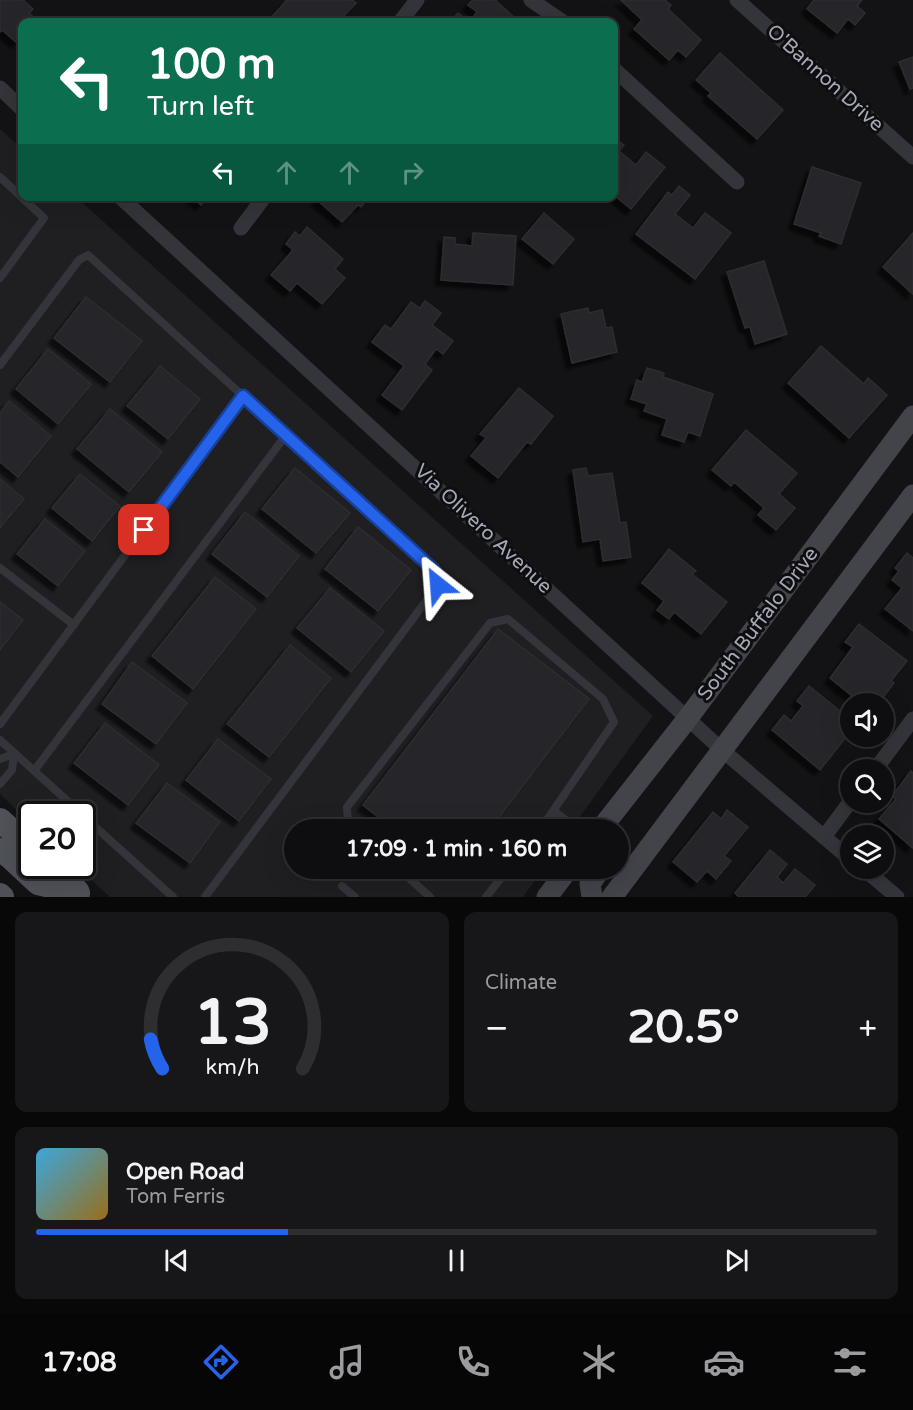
<!DOCTYPE html>
<html lang="en">
<head>
<meta charset="utf-8">
<style>
	body { margin:0; font-family:"Varela Round",sans-serif; background:#171719; color:#f1f3f6; height:100vh; display:flex; flex-direction:column; font-size:22px; white-space:nowrap }
	* { box-sizing:border-box; margin:0 }
	p { font-size:20px; color:#9b9c9f }
	.icon { flex:none; width:33px; height:33px; fill:none; stroke:currentColor; stroke-width:2; stroke-linecap:round; stroke-linejoin:round }
	.map { position:relative; height:897px; overflow:hidden }
	.drawer { display:flex; flex-direction:column; gap:15px; padding:15px; background:#080809; flex:1 }
	.drawer>* { flex:none }
	.top-card { position:absolute; left:18px; top:18px; width:600px; height:183px; border-radius:12px; box-shadow:0 6px 24px #0002,0 0 0 2px #2e2e30; background:#0b6e4f; color:#fff; overflow:hidden }
	.buttons { position:absolute; left:840px; top:693px; display:grid; gap:12px }
	.buttons a { display:grid; place-items:center; width:54px; height:54px; border-radius:50%; background:#0e0e10; box-shadow:0 6px 24px #0002,0 0 0 2px #2e2e30; font-size:30px }
	.speed { position:absolute; left:18px; top:801px; display:flex; gap:12px; font-size:30px; font-weight:700; text-align:center }
	.speed>* { display:grid; place-content:center; width:78px; height:78px; border-radius:50%; background:#0e0e10; box-shadow:0 6px 24px #0002,0 0 0 2px #2e2e30; line-height:1 }
	.speed .limit { border:3px solid #111; border-radius:9px; background:#fff; color:#111 }
	.pin { position:absolute; display:grid; place-items:center; width:51px; height:51px; color:#fff; margin:-26px; border-radius:12px; box-shadow:0 3px 9px #0006 }
	.me { position:absolute; width:66px; margin:-33px; rotate:332deg; stroke-linejoin:round; filter:drop-shadow(0 0 4px #0008) }
	.turn { display:flex; align-items:center; gap:21px; height:126px; padding:0 30px; font-size:27px }
	.turn .icon { width:78px; height:78px; stroke-width:2.5 }
	.turn b { display:block; font-size:42px; line-height:51px }
	.lanes { display:flex; align-items:center; height:57px; padding:0 30px; background:#0003; justify-content:center; gap:30px; direction:ltr }
	.lanes .off { opacity:.35 }
	.big { font-size:45px; font-weight:700; line-height:1.1 }
	.drawer .tile { flex:1; display:flex; flex-direction:column; justify-content:center; gap:9px; min-width:0; padding:0 21px; border-radius:12px; background:#171719 }
	.drawer .dial { align-items:center; gap:0 }
	.dial svg { height:156px; overflow:visible; fill:none; stroke:#2e2e30; stroke-width:7; stroke-linecap:round; text-anchor:middle }
	.dial text { fill:#f1f3f6; stroke:none }
	.song { display:flex; align-items:center; gap:18px }
	.cover { width:72px; height:72px; border-radius:9px; background:linear-gradient(135deg,hsl(200 70% 55%),hsl(40 70% 35%)) }
	.played { height:6px; border-radius:3px; background:linear-gradient(90deg,#2563eb 30%,#2e2e30 30%) }
	.keys { display:flex; justify-content:space-around; direction:ltr }
	.heat { display:flex; justify-content:space-between; align-items:center; font-size:33px; direction:ltr }
	.drawer .tiles { flex:1; display:grid; gap:15px; grid-template-columns:1fr 1fr }
	.tile:last-child { grid-column:span 2 }
	.trip { position:absolute; left:284px; top:819px; width:345px; height:60px; border-radius:30px; background:#0e0e10; box-shadow:0 6px 24px #0002,0 0 0 2px #2e2e30; font-weight:700; line-height:60px; text-align:center }
	.dock { display:flex; height:96px; justify-content:space-around; align-items:center; background:#060606; color:#9b9c9f }
	.dock .icon { width:42px; height:42px }
	.dock .current { color:#2563eb }
	.dock b { font-size:27px; color:#f1f3f6 }
	.map>svg:first-child { display:block }
</style>
</head>
<body>
<div class="map">
<svg width="913" height="897" viewBox="0 0 913 897">
	<defs>
		<filter id="shadow"><feDropShadow dx="-5.5" dy="5.5" stdDeviation="1.5" flood-color="#0009"/></filter>
	</defs>
	<rect width="100%" height="100%" fill="#131315"/>
	<polygon fill="#1f1f22" points="0,129 22,149 22,196 76,197 653,716 571,829 294,830 294,868 543,869 523,897 110,897 76,866 82,866 82,814 32,814 31,824 0,794"/>
	<g fill="#262629" stroke="#2d2d31" stroke-width="1.5" filter="url(#shadow)">
		<polygon points="0,0 23,0 33,9 29,13 37,20 35,22 22,22 22,36 17,43 2,30 0,32"/>
		<polygon points="287,0 352,0 356,3 338,22 333,22 330,20 327,22 267,22"/>
		<polygon points="473,0 495,0 517,20 515,22 450,22 458,13 469,22 477,12 468,5"/>
		<polygon points="621,0 665,0 671,5 668,9 701,40 686,57 678,50 669,60 634,29 642,20"/>
		<polygon points="814,0 862,0 857,6 865,13 855,25 848,19 837,33 807,9"/>
		<polygon points="720,53 783,110 757,139 708,96 711,93 696,80"/>
		<polygon points="913,57 913,88 910,89 899,62"/>
		<polygon points="614,137 624,145 619,151 636,165 646,152 665,167 631,209 614,195"/>
		<polygon points="812,167 861,183 841,244 819,236 821,233 794,224"/>
		<polygon points="679,186 690,195 675,214 693,228 705,213 731,233 695,279 636,234 668,192 672,195"/>
		<polygon points="190,196 208,196 201,205"/>
		<polygon points="320,196 370,196 361,207 358,205 342,222 317,200"/>
		<polygon points="544,213 574,239 553,264 522,239"/>
		<polygon points="307,227 343,259 335,269 345,278 322,304 297,283 290,291 271,275 293,250 286,244 295,232 300,236"/>
		<polygon points="473,233 516,236 513,285 441,280 444,237 455,238 455,244 472,246"/>
		<polygon points="913,233 913,294 883,267"/>
		<polygon points="764,261 787,334 755,344 750,327 745,328 727,272"/>
		<polygon points="86,297 142,341 110,382 54,338"/>
		<polygon points="425,301 441,313 432,325 453,341 443,354 436,349 425,364 432,370 402,410 382,395 404,366 372,342 385,325 391,329 411,302 420,308"/>
		<polygon points="588,308 589,313 602,310 606,328 612,327 617,352 572,363 561,314"/>
		<polygon points="821,346 864,384 868,378 887,395 849,438 788,383"/>
		<polygon points="48,349 91,384 58,424 16,389"/>
		<polygon points="160,366 200,399 168,439 127,406"/>
		<polygon points="647,368 664,373 663,377 713,394 700,436 688,432 684,442 662,435 667,419 644,411 647,404 631,399 637,380 642,382"/>
		<polygon points="519,388 553,416 531,444 527,442 498,478 471,456 486,438 480,434"/>
		<polygon points="9,401 51,436 18,477 0,462 0,413"/>
		<polygon points="110,409 162,452 129,492 77,449"/>
		<polygon points="746,430 797,473 779,494 795,508 776,530 758,515 764,508 734,482 731,486 712,470"/>
		<polygon points="295,468 350,513 316,553 262,509"/>
		<polygon points="586,468 588,476 612,473 620,523 626,522 631,557 603,561 600,539 583,542 573,470"/>
		<polygon points="80,474 120,506 92,541 52,508"/>
		<polygon points="0,479 24,499 0,528"/>
		<polygon points="245,512 299,556 267,597 212,554"/>
		<polygon points="45,519 85,551 58,586 17,554"/>
		<polygon points="358,527 411,570 378,611 325,569"/>
		<polygon points="669,549 696,571 692,574 727,602 701,634 674,612 669,619 657,610 664,601 642,583"/>
		<polygon points="907,553 913,558 913,631 885,609 902,588 892,580 899,571 895,568"/>
		<polygon points="215,577 256,609 193,689 152,656"/>
		<polygon points="330,588 384,631 351,672 297,628"/>
		<polygon points="0,602 23,620 0,650"/>
		<polygon points="859,624 907,661 891,681 894,683 878,704 862,704 830,678 853,647 845,642"/>
		<polygon points="498,629 589,699 489,830 421,830 425,825 419,821 412,830 395,830 363,805"/>
		<polygon points="290,645 331,678 269,757 227,724"/>
		<polygon points="132,662 187,703 156,744 102,704"/>
		<polygon points="809,686 850,719 850,732 820,770 772,730 784,715 791,721 803,706 797,701"/>
		<polygon points="105,723 159,765 128,805 74,763"/>
		<polygon points="218,739 271,779 239,821 186,780"/>
		<polygon points="911,771 913,773 913,848 879,819 896,799 892,796"/>
		<polygon points="167,783 220,822 190,863 136,823"/>
		<polygon points="727,810 748,827 724,856 731,861 716,879 707,871 697,882 673,862 713,812 721,819"/>
		<polygon points="770,850 787,864 777,877 783,883 795,869 815,885 805,897 739,897 735,893"/>
	</g>
	<g fill="none" stroke-linecap="round" stroke-linejoin="round">
		<g stroke="#34353a" stroke-width="8">
			<polyline points="0,177 44,218 0,278"/>
			<polyline points="0,365 79,260 88,255 434,570 438,585 205,897"/>
			<polyline points="0,568 74,625"/>
			<polyline points="0,724 243,396"/>
			<polyline points="0,740 82,814"/>
			<polyline points="0,759 14,754 12,770 0,784"/>
			<polyline points="34,771 286,435"/>
			<polyline points="554,811 578,830"/>
			<polyline points="82,815 173,897"/>
			<polyline points="353,830 348,825 347,807 490,623 508,619 603,699 614,722 540,830"/>
			<polyline points="398,868 430,897"/>
			<polyline points="342,886 355,897"/>
			<polyline points="486,897 509,868"/>
		</g>
		<g stroke="#34353a" stroke-width="15">
			<polyline points="531,0 563,22"/>
			<polyline points="737,0 913,157"/>
			<polyline points="400,22 417,0"/>
			<polyline points="614,69 737,182"/>
			<polyline points="0,88 22,109"/>
			<polyline points="119,196 722,750 850,859"/>
			<polyline points="241,228 265,196"/>
			<polyline points="875,770 913,719"/>
			<polyline points="824,837 850,802"/>
			<polyline points="863,868 897,897"/>
		</g>
		<g stroke="#42444a" stroke-width="21">
			<polyline points="600,830 688,718 913,416"/>
			<polyline points="547,897 569,868"/>
			<polyline points="592,897 590,884 601,868"/>
			<polyline points="612,897 913,495"/>
		</g>
		<g stroke="#505259" stroke-width="24">
			<polyline points="0,820 32,849"/>
			<polyline points="0,850 9,856 38,883 78,893"/>
			<polyline points="49,866 77,891"/>
			<polyline points="0,895 2,897"/>
		</g>
	</g>
	<g fill="none" stroke-linecap="round" stroke-linejoin="round">
		<g stroke="#184099" stroke-width="15">
			<polyline id="route" points="144,530 243,396 434,570 438,585"/>
		</g>
		<use href="#route" stroke="#2563eb" stroke-width="10"/>
	</g>
	<g text-anchor="middle" dominant-baseline="central" stroke-width="6" stroke-linejoin="round" paint-order="stroke">
		<g font-size="20" fill="#a4a9b5" stroke="#0e0e10">
			<text transform="translate(825 78) rotate(42)">O'Bannon Drive</text>
			<text transform="translate(483 529) rotate(43)">Via Olivero Avenue</text>
			<text transform="translate(758 624) rotate(-53)">South Buffalo Drive</text>
		</g>
	</g>
</svg>
<div class="buttons">
<a><svg class="icon" aria-label="sound" viewBox="0 0 24 24"><path d="M4 9h4l5-4v14l-5-4H4zM17 9q2 3 0 6"/></svg></a>
<a><svg class="icon" aria-label="search" viewBox="0 0 24 24"><circle cx="10" cy="10" r="6"/><path d="M15 15l6 6"/></svg></a>
<a><svg class="icon" aria-label="layers" viewBox="0 0 24 24"><path d="M12 4l9 5-9 5-9-5zM3 14l9 5 9-5"/></svg></a>
</div>
<div class="speed"><div class="limit">20</div></div>
<div class="pin" style="left:144px;top:530px;background:#d93025"><svg class="icon" aria-label="arrive" viewBox="0 0 24 24"><path d="M6 21V4h12l-3 4 3 4H6"/></svg></div>
<svg class="me" style="left:438px;top:585px" viewBox="-20 -20 40 40"><path d="M0-17L14 15 0 8-14 15z" fill="#2563eb" stroke="#fff" stroke-width="4"/></svg>
<div class="trip">17:09 · 1 min · 160 m</div>
<div class="top-card">
<div class="turn"><svg class="icon" aria-label="left" viewBox="0 0 24 24"><path d="M17 20v-9H6M10 6l-5 5 5 5"/></svg><div><b>100 m</b>Turn left</div></div>
<div class="lanes"><svg class="icon" aria-label="left" viewBox="0 0 24 24"><path d="M17 20v-9H6M10 6l-5 5 5 5"/></svg><svg class="icon off" aria-label="ahead" viewBox="0 0 24 24"><path d="M12 20V5M6 11l6-6 6 6"/></svg><svg class="icon off" aria-label="ahead" viewBox="0 0 24 24"><path d="M12 20V5M6 11l6-6 6 6"/></svg><svg class="icon off" aria-label="right" viewBox="0 0 24 24"><path d="M7 20v-9h11M14 6l5 5-5 5"/></svg></div>
</div>
</div>
<section class="drawer">
<div class="tiles">
<div class="tile dial"><svg viewBox="0 0 100 80">
<path d="M14 69A42 42 0 1 1 86 69"/>
<path d="M14 69A42 42 0 0 1 8 54" stroke="#2563eb"/>
<text x="50" y="56" font-size="32" font-weight="700">13</text>
<text x="50" y="72" font-size="11">km/h</text>
</svg></div>
<div class="tile"><p>Climate</p>
<div class="heat"><a>−</a><b class="big">20.5°</b><a>+</a></div>
</div>
<div class="tile">
<div class="song"><i class="cover"></i><div><b>Open Road</b><p>Tom Ferris</p></div></div>
<div class="played"></div>
<div class="keys"><svg class="icon" aria-label="previous" viewBox="0 0 24 24"><path d="M18 5L8 12l10 7zM5 5v14"/></svg><svg class="icon" aria-label="pause" viewBox="0 0 24 24"><path d="M8 5v14M16 5v14"/></svg><svg class="icon" aria-label="next" viewBox="0 0 24 24"><path d="M6 5l10 7-10 7zM19 5v14"/></svg></div>
</div>
</div>
</section>
<nav class="dock">
<b>17:08</b>
<svg class="icon current" aria-label="directions" viewBox="0 0 24 24"><path d="M12 3l9 9-9 9-9-9zM9 14v-3h6M13 9l2 2-2 2"/></svg>
<svg class="icon" aria-label="music" viewBox="0 0 24 24"><path d="M9 18V5l10-2v13"/><circle cx="6" cy="18" r="3"/><circle cx="16" cy="16" r="3"/></svg>
<svg class="icon" aria-label="phone" viewBox="0 0 24 24"><path d="M5 4h4l2 5-3 2q2 4 5 5l2-3 5 2v4C11 20 4 13 5 4z"/></svg>
<svg class="icon" aria-label="climate" viewBox="0 0 24 24"><path d="M12 3v18M4 7l16 10M4 17L20 7"/></svg>
<svg class="icon" aria-label="car" viewBox="0 0 24 24"><path d="M5 17H2v-5l4-1 3-4h7l3 4 3 1v5h-3M9 17h6M6 11h13"/><circle cx="7" cy="17" r="2"/><circle cx="17" cy="17" r="2"/></svg>
<svg class="icon" aria-label="filters" viewBox="0 0 24 24"><path d="M4 7h16M4 17h16"/><circle cx="9" cy="7" r="2"/><circle cx="15" cy="17" r="2"/></svg>
</nav>
</body>
</html>
